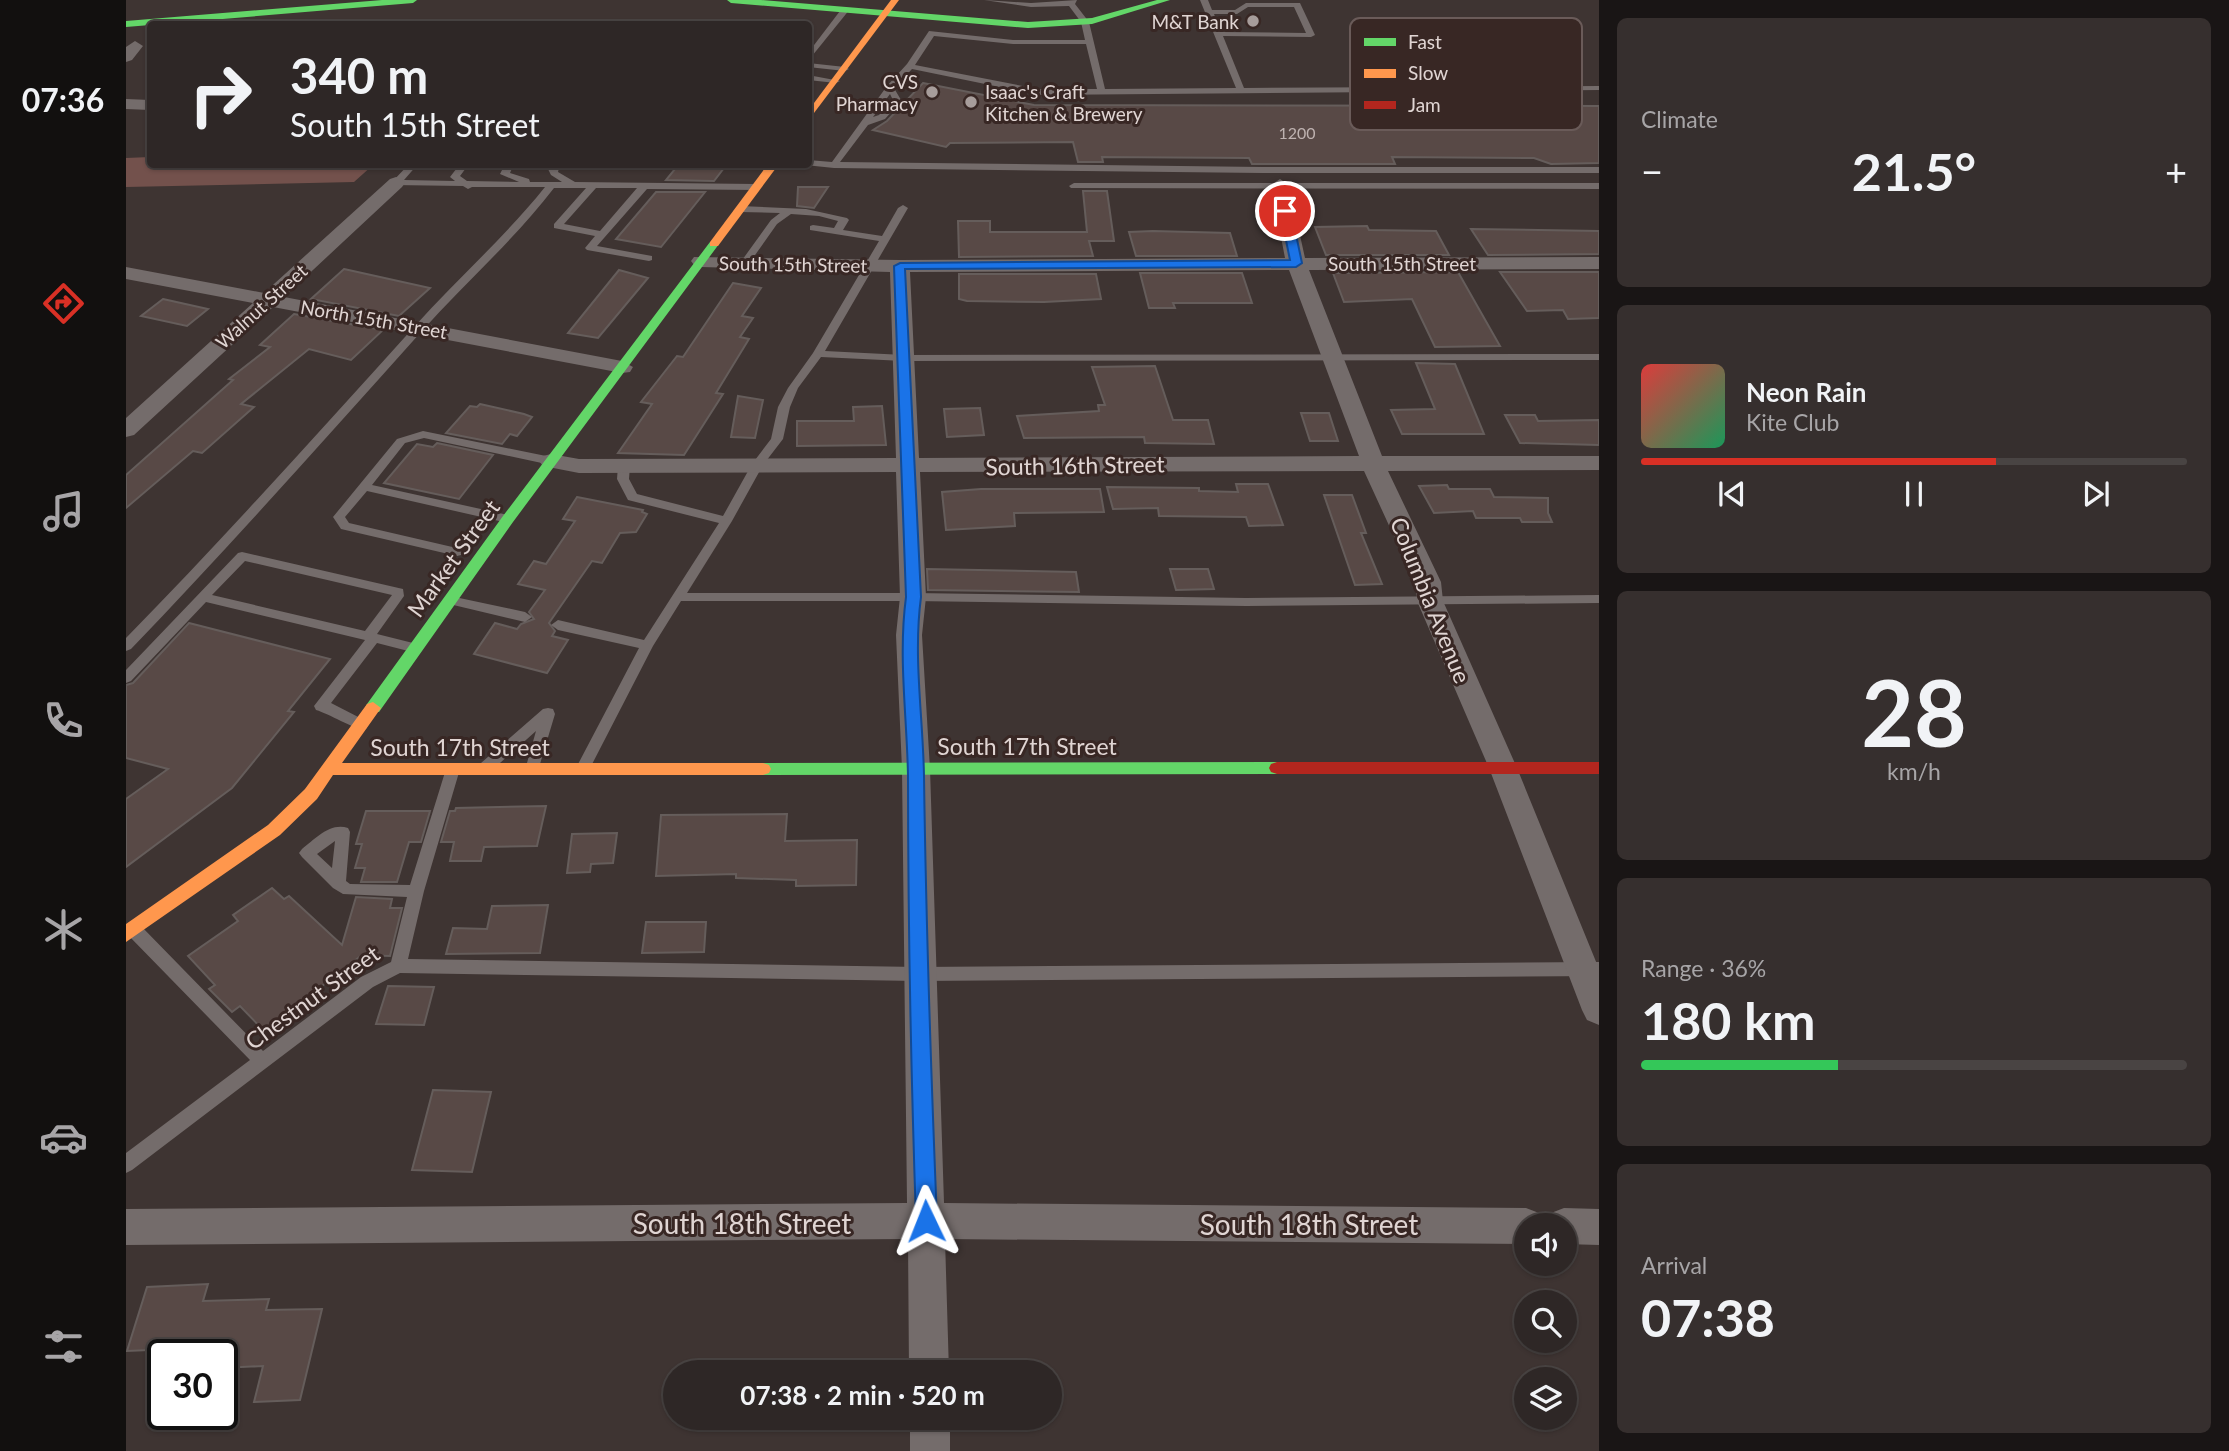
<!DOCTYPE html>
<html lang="en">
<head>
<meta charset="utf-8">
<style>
	body { margin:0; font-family:Lato,sans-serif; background:#362f2e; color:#f1f3f6; height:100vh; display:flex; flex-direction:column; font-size:26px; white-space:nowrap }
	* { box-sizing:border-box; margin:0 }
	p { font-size:23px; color:#a7a5a7 }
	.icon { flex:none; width:38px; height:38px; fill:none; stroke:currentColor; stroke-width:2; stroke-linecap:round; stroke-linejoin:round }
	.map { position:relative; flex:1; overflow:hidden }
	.details { display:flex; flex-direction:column; gap:18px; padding:18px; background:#191515; width:630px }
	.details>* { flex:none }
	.top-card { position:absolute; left:21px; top:21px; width:665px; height:147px; border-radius:7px; box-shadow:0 2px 5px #0004,0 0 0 2px #494443; background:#2e2726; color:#f1f3f6; overflow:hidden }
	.controls { position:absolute; left:1388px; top:1213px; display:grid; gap:14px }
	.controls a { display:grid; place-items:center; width:63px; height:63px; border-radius:50%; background:#2e2726; box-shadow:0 2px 5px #0004,0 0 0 2px #494443; font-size:35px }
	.speed { position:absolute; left:21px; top:1339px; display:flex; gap:14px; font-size:35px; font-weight:700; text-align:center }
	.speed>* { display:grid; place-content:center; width:91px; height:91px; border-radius:50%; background:#2e2726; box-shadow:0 2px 5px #0004,0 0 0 2px #494443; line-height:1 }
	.speed .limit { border:4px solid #111; border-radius:10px; background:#fff; color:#111 }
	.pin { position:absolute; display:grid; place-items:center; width:60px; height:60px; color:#fff; margin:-30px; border:4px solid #fff; border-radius:50%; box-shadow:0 2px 7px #0007 }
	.me { position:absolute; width:77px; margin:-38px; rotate:358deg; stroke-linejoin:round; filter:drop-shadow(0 0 5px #0008) }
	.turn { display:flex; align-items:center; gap:24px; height:147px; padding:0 28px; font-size:32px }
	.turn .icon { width:91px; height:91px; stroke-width:2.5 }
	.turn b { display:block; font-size:49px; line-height:60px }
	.big { font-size:52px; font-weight:700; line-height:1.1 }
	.details .tile { flex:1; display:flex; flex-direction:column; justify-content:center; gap:10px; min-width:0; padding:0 24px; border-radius:10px; background:#362f2e }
	.details .dial { align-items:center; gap:0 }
	.dial b { font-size:91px; line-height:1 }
	.song { display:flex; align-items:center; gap:21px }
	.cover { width:84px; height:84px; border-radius:10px; background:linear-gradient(135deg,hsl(0 70% 55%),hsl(150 70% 35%)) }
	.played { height:7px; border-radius:4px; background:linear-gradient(90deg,#d93025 65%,#494443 65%) }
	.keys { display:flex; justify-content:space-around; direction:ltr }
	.heat { display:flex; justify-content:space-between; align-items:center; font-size:38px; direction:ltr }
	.charge { height:10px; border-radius:5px; background:linear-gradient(90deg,#34c759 36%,#494443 0) }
	.trip { position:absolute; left:537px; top:1360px; width:399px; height:70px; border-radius:35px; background:#2e2726; box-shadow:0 2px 5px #0004,0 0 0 2px #494443; font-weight:700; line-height:70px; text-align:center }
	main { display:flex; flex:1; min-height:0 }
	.tabs { display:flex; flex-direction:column; width:126px; justify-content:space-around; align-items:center; background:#12100f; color:#a7a5a7 }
	.tabs .icon { width:49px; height:49px }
	.tabs .selected { color:#d93025 }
	.tabs b { font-size:32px; color:#f1f3f6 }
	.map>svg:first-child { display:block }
</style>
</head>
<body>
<main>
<nav class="tabs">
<b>07:36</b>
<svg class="icon selected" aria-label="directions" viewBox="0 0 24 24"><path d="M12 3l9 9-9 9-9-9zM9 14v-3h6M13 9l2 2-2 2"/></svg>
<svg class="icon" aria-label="music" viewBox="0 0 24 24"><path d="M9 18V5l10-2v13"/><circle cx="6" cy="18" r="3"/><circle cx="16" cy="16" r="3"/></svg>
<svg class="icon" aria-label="phone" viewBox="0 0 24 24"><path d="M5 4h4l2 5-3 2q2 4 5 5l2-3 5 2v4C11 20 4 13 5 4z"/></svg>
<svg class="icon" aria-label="climate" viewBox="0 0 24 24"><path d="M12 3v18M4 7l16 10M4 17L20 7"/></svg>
<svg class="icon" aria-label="car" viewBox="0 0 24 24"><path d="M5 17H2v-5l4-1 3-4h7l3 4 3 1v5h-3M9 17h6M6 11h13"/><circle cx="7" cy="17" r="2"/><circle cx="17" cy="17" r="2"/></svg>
<svg class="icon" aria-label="filters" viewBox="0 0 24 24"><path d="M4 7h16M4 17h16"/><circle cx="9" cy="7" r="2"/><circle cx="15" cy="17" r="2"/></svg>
</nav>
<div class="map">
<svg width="1473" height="1451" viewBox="0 0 1473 1451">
	<rect width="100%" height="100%" fill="#3e3432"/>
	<polygon fill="#73514c" points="24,157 24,164 247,165 228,182 0,187 0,158"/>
	<g fill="#584946" stroke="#655d5b" stroke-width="2">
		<polygon points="797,83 908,105 1473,106 1473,163 1425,164 1408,158 1266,157 1269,164 1126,164 1123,158 976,157 977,162 952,162 947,142 824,143 820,147 747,130 761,121"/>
		<polygon points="553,164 601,164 588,181 540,180"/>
		<polygon points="672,187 702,187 688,208 671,206"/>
		<polygon points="957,191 981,191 988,241 963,241 967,256 833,257 832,221 864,221 864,232 961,232"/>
		<polygon points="530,192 579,192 535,247 490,239"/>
		<polygon points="1241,226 1243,230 1310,231 1323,255 1200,255 1189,227"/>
		<polygon points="1345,229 1473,231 1473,254 1362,255"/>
		<polygon points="1027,231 1104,233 1111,256 1010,256 1003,232"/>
		<polygon points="218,269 304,288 273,316 185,299"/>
		<polygon points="493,270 522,278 472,338 442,333"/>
		<polygon points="1332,272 1374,346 1309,347 1286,299 1218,302 1207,273"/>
		<polygon points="1374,272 1473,272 1473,318 1442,319 1437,310 1401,311"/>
		<polygon points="1014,273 1116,273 1126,303 1047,303 1049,308 1023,308"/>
		<polygon points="833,274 970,274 975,299 918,302 841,301 833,299"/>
		<polygon points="607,283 635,288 616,316 627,318 614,337 623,339 590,393 597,394 558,455 492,453 526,404 515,402 551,356 557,357"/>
		<polygon points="37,299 82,309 61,326 15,316"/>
		<polygon points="168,314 257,330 225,360 183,349 115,404 128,407 76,453 67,451 0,508 0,475 107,380 103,379 144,347 134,345"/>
		<polygon points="1290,363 1329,364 1358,434 1276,434 1265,410 1309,409"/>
		<polygon points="1029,366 1047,420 1082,420 1088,444 1019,443 1018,437 898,438 891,416 973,411 972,405 979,405 966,367"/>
		<polygon points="612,396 637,400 629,438 605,437"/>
		<polygon points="354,404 398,414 406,417 391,436 384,434 376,444 320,433 344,406 351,407"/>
		<polygon points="756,406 760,445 671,446 671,421 728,421 727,407"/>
		<polygon points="854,408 858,435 821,437 818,409"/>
		<polygon points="1175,413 1203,413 1212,441 1184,441"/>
		<polygon points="1379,415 1409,415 1412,421 1473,420 1473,445 1394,443"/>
		<polygon points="311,443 367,455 333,499 258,483 291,444 307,447"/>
		<polygon points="1110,484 1142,484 1157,525 1123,526 1120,517 1033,516 1032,508 987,509 981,487 1073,488 1073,491 1112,492"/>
		<polygon points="1321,485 1323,489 1364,489 1368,497 1422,498 1422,513 1426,522 1396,522 1394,518 1350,518 1347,511 1308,513 1293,486"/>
		<polygon points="855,489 974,489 978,512 888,513 889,526 820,530 816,492"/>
		<polygon points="1198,495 1226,495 1240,533 1235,533 1256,584 1229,585"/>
		<polygon points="451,497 517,510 516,512 521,514 510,532 494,533 476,563 466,561 423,623 429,631 426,636 442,640 421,673 348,654 369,623 391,629 395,624 408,619 403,612 419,590 392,584 408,561 420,564 449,521 437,519"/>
		<polygon points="801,569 950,572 953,592 802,590"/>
		<polygon points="1044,569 1082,569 1088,589 1050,590"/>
		<polygon points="63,623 204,659 162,711 168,712 106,788 0,867 0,799 42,769 0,758 0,685 7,683"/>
		<polygon points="420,806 411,846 358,847 355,861 324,861 328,842 315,842 324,811 329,811 330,808"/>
		<polygon points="240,811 304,811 295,842 283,842 271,882 235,882 239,868 229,868 236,844 230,844"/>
		<polygon points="661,814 659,841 731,840 730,885 670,886 670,880 610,878 610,874 530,876 535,815"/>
		<polygon points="491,833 487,863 465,864 464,872 441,873 446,834"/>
		<polygon points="146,888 158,899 163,896 216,945 230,897 266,899 264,908 276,908 264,956 236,955 138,1031 114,1006 106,1012 83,989 89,985 62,956 112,921 107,915"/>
		<polygon points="422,905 414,953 320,954 327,928 361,929 366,906"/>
		<polygon points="520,922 580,922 578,952 516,953"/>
		<polygon points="262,986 308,987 298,1025 250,1024"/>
		<polygon points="307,1090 365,1092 346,1172 286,1170"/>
		<polygon points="82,1284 77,1301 143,1299 140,1310 196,1309 174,1400 128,1402 137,1366 96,1368 96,1354 68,1354 70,1348 1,1351 21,1287"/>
	</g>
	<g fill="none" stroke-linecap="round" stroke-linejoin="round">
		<g fill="#746c6b" fill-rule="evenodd">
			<path d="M858 0 905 3 951 0 949 4 963 22 979 89 1110 88 1074 0H1082L1086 10H1109L1120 3H1174L1189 35 1185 37 1097 36 1118 88 1473 86V90L912 95 786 69 768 88 775 100 774 102 759 119 742 125 714 162 1136 167H1473V173H1136L708 168 679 165 682 164V160L706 162 761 86 781 64 803 31 887 40H959L955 22 943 6 905 7ZM1122 7H1168L1180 33 1095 32 1088 14H1111ZM808 36 887 44H960L971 89H912L789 65ZM764 94 767 100 753 115 747 117Z"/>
			<polygon points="717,7 724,9 682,61 682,53"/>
			<polygon points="682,63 719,67 723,69 719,71 682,67"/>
			<polygon points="682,75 714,81 710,83 682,80"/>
			<path d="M283 164H292L278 180 329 181 324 177 334 164H343L334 176 341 181 393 182 374 174 379 164H388L384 173 403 179 404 182H436L425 175 422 169 425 164H434L432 172 449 182 630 184 635 187 630 190 521 189 471 246 526 256V260L523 261 461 250 459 248 469 236 428 228V224L460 188H428C388 240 339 283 295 332 199 439 104 546 5 649L0 651V638C99 537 193 432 288 327 331 279 379 237 419 187H346L342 189 337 186 267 185V181ZM470 188H511L474 231 438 224Z"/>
			<polygon points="948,183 1473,183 1473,189 945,188 943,186"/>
			<polygon points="777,205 782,208 699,351 778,355 1473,354 1473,360 778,361 695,357 672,388 664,407 657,439 637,465 606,521 561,593 787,593 1120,598 1473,595 1473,603 1120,606 787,601 555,601 527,646 462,772 452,772 450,768 513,648 432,630 425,625 432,620 518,640 593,523 502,500 491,479 492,466 498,462 504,466 503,479 511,494 597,516 626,464 645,439 652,407 662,388 687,353 753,241 684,230 684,226 687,225 708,228 712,221 693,216 665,214 651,224 622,265 619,266 614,263 645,220 654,213 614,212 609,209 614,206 680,209 721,218 723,220 717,230 756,236 772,208"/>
			<polygon points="297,431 425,457 431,461 425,465 298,438 279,443 246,485 382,515 388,519 386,522 382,523 241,491 219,517 223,523 335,549 337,552 335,555 331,556 215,529 207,517 271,439"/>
			<path d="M116 552 277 589 278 596 251 634 295 645 297 648 295 651 290 653 251 643 205 703 240 721 242 725 240 729C230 731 204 714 190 710L188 706 239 640 80 602 5 681 0 683V670L112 553ZM119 561 266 595 239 631 86 595Z"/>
			<polygon points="324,596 399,612 406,617 399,622 319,603 318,600 319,597"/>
			<polygon points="422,708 427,709 429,714 411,774 401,774 399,770 410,731 365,771 355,771 353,767 355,763 417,709"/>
			<path d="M327 764 332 765 334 769 298 891 282 959 792 967 1473 962V976L792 981 274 973 247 987 6 1170 0 1173V1153L124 1060 2 935 0 930 2 925 8 923 14 925 137 1051 235 977 265 962 281 897 217 894 207 888 176 857 173 853 176 849C189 839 204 822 222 828L224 832 220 881 224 884 284 885 320 769 322 765ZM209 841 206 868 191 854Z"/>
		</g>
		<g fill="#746c6b" fill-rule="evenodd">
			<polygon points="9,41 17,46 6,60 0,62 0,47"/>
			<polygon points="0,99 24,100 24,110 0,109"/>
			<polygon points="270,177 276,179 279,183 276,187 158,297 496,361 507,367 504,372 496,373 147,307 8,435 0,437 0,418 127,303 0,279 0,267 138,293 264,179"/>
			<path d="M1154 179 1163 185 1179 258 1473 257V269L1183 270 1256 456H1473V470L1262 471 1315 582 1317 601 1391 768 1473 969V1025L1461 1020 1456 1010 1363 768 1291 601 1289 582 1238 471 794 472 800 597 796 635 804 769 818 1203 1400 1208 1413 1213 1418 1225H1400V1244L819 1239 823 1372H783L782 1239 0 1245V1209L781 1203 776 769 770 635 774 597 770 472 453 473 417 466 413 461 417 456 425 454 453 459 770 458 764 272 575 267 568 265 565 261 568 257 774 260 1159 258 1145 185ZM1163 270 1233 456 793 458 784 272Z"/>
			<polygon points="1438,1208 1473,1209 1473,1245 1438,1244 1438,1225 1420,1225 1425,1213"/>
			<rect x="784" y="1418" width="40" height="33"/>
		</g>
		<g fill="#63d668" fill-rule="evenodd">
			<polygon points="256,0 291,0 287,3 0,27 0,21"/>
			<polygon points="601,0 635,0 902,22 966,18 1031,0 1044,0 966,24 902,28 605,3"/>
			<polygon points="584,242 593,244 387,522 253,712 241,712 239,708 241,704 377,516"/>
			<polygon points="1151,762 1157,764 1159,768 1157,772 1151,774 637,775 631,773 629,769 631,765 637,763"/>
		</g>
		<g fill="#ff974d" fill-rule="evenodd">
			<polygon points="765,0 773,0 682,121 682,111"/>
			<polygon points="642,164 653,164 592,246 584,246 584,242"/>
			<polygon points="247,702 255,708 216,763 637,763 643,765 645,769 643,773 637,775 207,775 191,799 154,835 0,942 0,924 142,825 179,789 241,704"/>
		</g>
		<polygon fill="#b3261e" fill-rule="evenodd" points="1151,762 1473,762 1473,774 1151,774 1145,772 1143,768 1145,764"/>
	</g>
	<path fill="#1a73e8" stroke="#114b97" stroke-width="2" d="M1159 208 1165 211 1176 263 1170 267 779 269 795 597C787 657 797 716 798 776 800 925 805 1073 811 1221L808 1229 800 1232 793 1229 790 1221C785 1073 782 925 782 776 781 716 772 657 780 597L768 266 774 263 1164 260 1154 211Z"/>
	<g fill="#a79d9b" stroke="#382724" stroke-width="2.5">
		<circle cx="1127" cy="21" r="7"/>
		<circle cx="806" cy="92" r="7"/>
		<circle cx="845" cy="102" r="7"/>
	</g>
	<g text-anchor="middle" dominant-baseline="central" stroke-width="6" stroke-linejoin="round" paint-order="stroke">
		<g font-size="16" fill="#beb2b0">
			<text x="1171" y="132">1200</text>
		</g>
		<g font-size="19" fill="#e0d5d3" stroke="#382724" text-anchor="end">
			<text x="1113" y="21">M&amp;T Bank</text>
			<text x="792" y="81">CVS<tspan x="792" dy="22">Pharmacy</tspan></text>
			<text x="859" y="91" text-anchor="start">Isaac's Craft<tspan x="859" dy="22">Kitchen &amp; Brewery</tspan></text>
		</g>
		<g font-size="19" fill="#e0d5d3" stroke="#382724">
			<text x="1276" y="263">South 15th Street</text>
			<text transform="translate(667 264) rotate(1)">South 15th Street</text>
			<text transform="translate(135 306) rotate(-42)">Walnut Street</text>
			<text transform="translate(248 319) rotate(10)">North 15th Street</text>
		</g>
		<g font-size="23" fill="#e0d5d3" stroke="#382724">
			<text transform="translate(949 465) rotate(-1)">South 16th Street</text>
			<text transform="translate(327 558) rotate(-54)">Market Street</text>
			<text transform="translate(1305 600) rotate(68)">Columbia Avenue</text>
			<text x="901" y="746">South 17th Street</text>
			<text x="334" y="747">South 17th Street</text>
			<text transform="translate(186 997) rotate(-36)">Chestnut Street</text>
		</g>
		<g font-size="28" fill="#e0d5d3" stroke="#382724">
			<text x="616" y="1223">South 18th Street</text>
			<text x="1183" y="1224">South 18th Street</text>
		</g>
	</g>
	<rect x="1224" y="18" width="232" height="112" rx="10" fill="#382724" stroke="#6a5b59" stroke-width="2"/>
	<rect x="1238" y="38" width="32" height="8" fill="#63d668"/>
	<rect x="1238" y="69" width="32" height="9" fill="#ff974d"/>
	<rect x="1238" y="101" width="32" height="8" fill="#b3261e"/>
	<g font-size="19" fill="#e0d5d3">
		<text x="1282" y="49">Fast</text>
		<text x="1282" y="80">Slow</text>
		<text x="1282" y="112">Jam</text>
	</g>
</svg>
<div class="controls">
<a><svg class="icon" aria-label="sound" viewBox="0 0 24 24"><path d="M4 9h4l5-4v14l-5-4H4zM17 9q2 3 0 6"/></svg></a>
<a><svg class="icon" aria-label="search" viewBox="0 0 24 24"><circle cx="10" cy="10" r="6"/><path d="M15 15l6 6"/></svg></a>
<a><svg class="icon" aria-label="layers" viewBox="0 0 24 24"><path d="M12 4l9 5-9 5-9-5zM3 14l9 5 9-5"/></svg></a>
</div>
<div class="speed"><div class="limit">30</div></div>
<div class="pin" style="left:1159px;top:211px;background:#d93025"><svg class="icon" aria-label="arrive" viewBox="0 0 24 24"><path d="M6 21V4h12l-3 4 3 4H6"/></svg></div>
<svg class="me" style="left:800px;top:1221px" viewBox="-20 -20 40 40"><path d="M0-17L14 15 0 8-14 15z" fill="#1a73e8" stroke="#fff" stroke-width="4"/></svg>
<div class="trip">07:38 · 2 min · 520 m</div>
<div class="top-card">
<div class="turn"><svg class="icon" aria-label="right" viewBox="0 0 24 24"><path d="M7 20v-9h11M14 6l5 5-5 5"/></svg><div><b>340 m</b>South 15th Street</div></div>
</div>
</div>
<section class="details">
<div class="tile"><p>Climate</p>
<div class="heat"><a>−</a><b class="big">21.5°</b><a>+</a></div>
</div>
<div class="tile">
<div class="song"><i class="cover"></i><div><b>Neon Rain</b><p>Kite Club</p></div></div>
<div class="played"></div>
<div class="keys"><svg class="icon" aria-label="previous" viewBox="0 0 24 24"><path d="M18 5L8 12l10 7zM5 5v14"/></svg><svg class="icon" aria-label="pause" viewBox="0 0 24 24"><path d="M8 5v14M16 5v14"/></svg><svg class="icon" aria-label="next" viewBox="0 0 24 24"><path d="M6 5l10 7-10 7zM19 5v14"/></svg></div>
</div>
<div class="tile dial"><b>28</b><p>km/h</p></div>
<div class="tile"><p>Range · 36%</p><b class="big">180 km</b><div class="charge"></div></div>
<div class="tile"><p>Arrival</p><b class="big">07:38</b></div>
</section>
</main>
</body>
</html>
